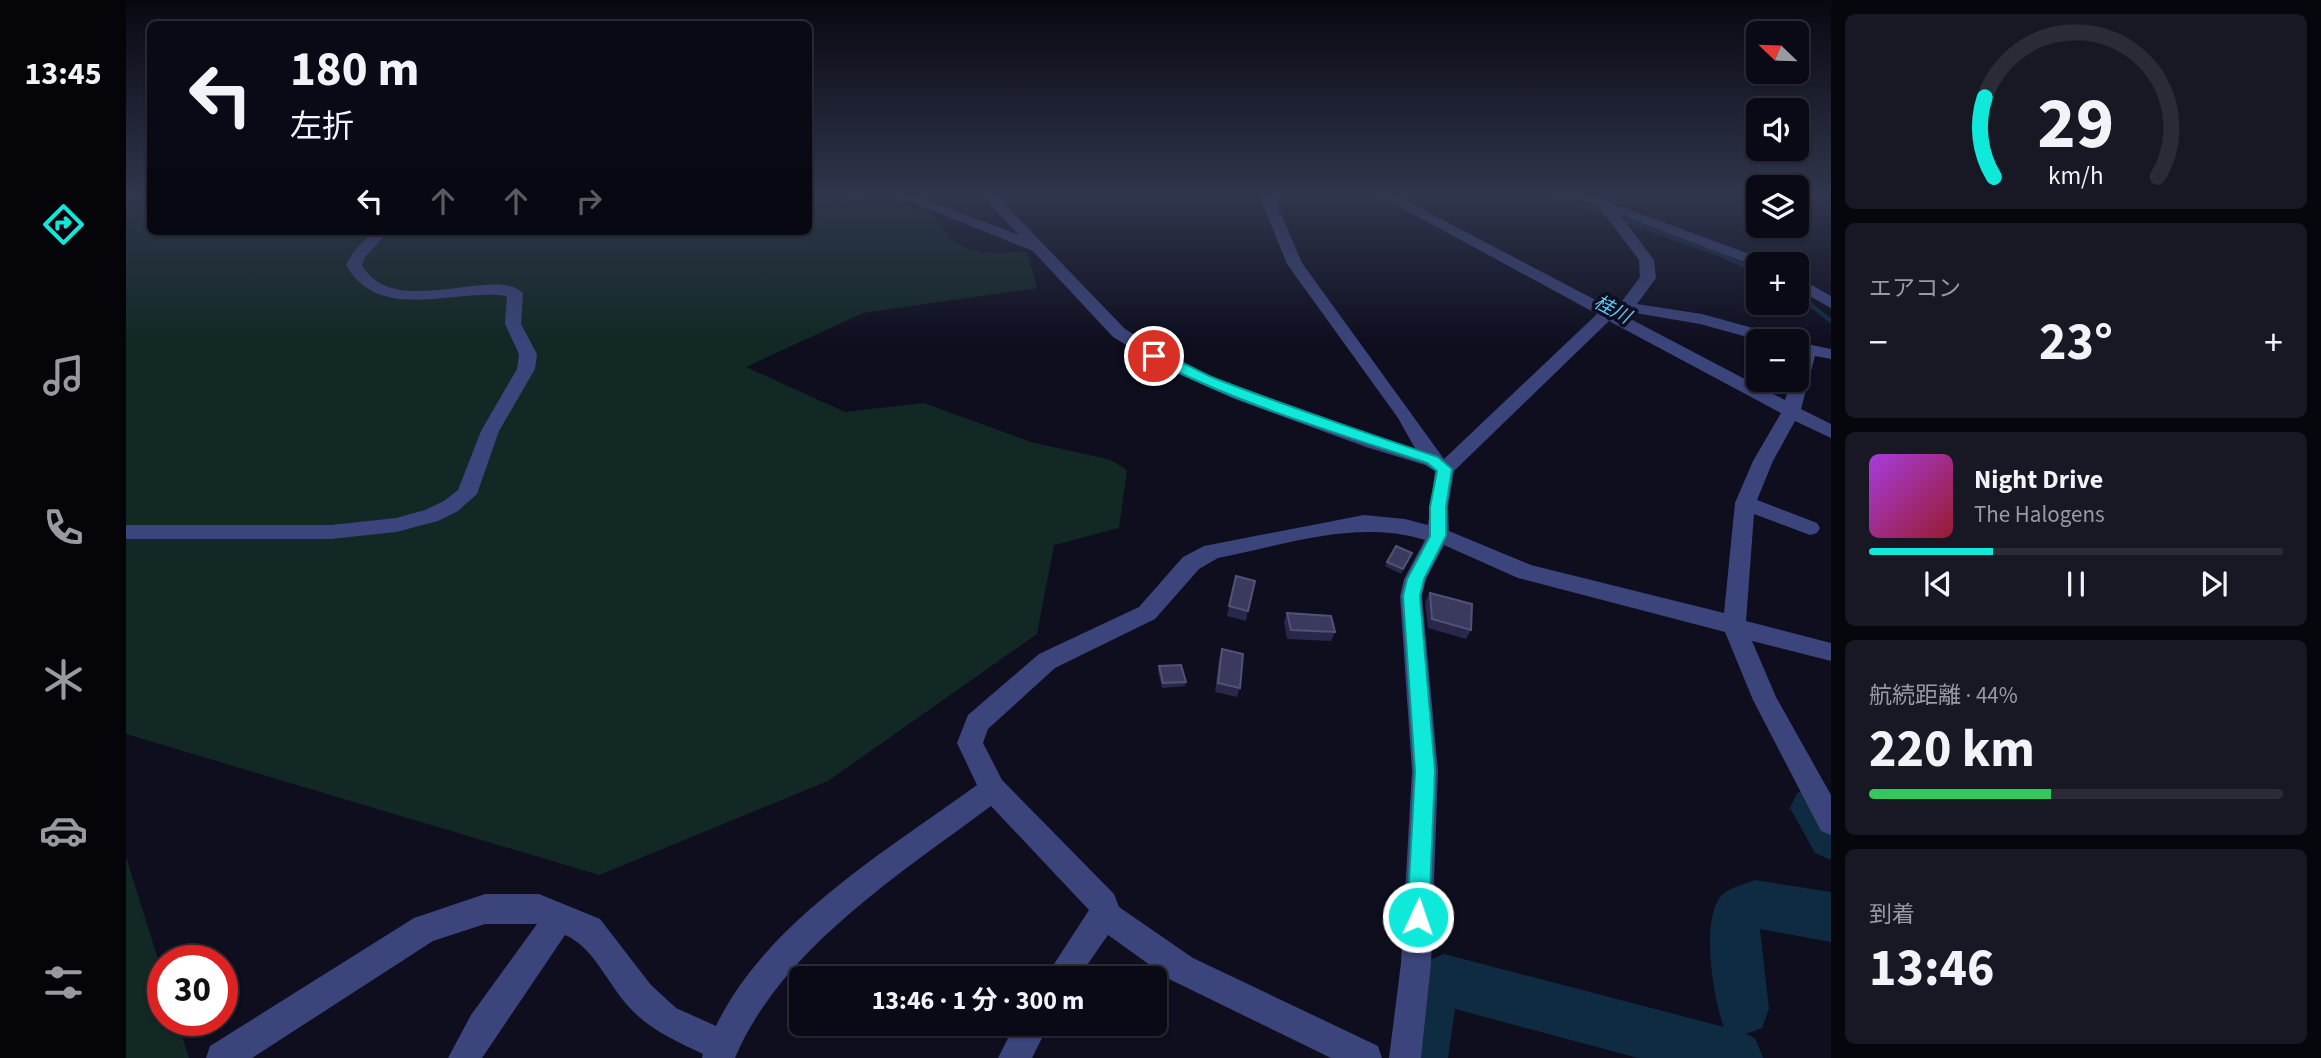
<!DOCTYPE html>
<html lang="ja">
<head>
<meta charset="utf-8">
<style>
	body { margin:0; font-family:"Source Sans 3","Noto Sans JP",sans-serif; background:#181824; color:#f1f3f6; height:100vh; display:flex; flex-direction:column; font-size:26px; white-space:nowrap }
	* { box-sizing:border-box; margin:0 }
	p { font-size:23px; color:#999aa1 }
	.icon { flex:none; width:38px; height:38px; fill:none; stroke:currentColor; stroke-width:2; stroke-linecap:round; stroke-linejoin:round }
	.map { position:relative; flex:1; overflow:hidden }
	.panel { display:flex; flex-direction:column; gap:14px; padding:14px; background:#06060d; width:490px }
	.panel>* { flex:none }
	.banner { position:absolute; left:21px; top:21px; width:665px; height:214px; border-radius:10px; box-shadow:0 2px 5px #0004,0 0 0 2px #2a2b36; background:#0a0a17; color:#f1f3f6; overflow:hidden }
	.needle { width:46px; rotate:293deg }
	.tools { position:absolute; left:1620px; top:21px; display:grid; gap:14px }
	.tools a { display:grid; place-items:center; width:63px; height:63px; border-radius:10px; background:#0a0a17; box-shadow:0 2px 5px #0004,0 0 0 2px #2a2b36; font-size:35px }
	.speed { position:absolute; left:21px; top:945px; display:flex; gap:14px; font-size:35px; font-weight:700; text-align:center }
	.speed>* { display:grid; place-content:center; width:91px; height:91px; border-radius:50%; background:#0a0a17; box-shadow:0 2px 5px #0004,0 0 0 2px #2a2b36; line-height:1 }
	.speed .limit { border:10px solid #d22; background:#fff; color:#111 }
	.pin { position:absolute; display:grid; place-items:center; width:60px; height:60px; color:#fff; margin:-30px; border:4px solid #fff; border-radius:50%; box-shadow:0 2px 7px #0007 }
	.me { position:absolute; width:77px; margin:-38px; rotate:3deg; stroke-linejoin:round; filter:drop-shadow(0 0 5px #0008) }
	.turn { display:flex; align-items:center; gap:24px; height:147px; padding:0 28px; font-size:32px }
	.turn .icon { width:91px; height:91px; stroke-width:2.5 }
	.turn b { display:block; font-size:49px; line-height:60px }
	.lanes { display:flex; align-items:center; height:66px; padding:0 28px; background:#0003; justify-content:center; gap:35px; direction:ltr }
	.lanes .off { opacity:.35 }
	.big { font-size:52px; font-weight:700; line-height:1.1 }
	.panel .tile { flex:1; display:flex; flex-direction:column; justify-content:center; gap:10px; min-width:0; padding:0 24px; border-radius:10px; background:#181824 }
	.panel .dial { align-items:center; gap:0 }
	.dial svg { height:182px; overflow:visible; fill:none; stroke:#2a2b36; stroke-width:7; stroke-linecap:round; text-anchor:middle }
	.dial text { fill:#f1f3f6; stroke:none }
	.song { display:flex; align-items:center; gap:21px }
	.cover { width:84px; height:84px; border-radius:10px; background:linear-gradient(135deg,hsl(280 70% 55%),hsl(350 70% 35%)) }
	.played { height:7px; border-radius:4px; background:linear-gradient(90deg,#0ee9da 30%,#2a2b36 30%) }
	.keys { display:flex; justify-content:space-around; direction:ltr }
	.heat { display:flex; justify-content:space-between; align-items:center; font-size:38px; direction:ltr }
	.charge { height:10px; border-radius:5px; background:linear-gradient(90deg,#34c759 44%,#2a2b36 0) }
	.trip { position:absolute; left:663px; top:966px; width:378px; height:70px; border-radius:10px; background:#0a0a17; box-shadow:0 2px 5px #0004,0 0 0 2px #2a2b36; font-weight:700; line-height:70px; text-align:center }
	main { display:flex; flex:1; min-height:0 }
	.menu { display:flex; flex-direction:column; width:126px; justify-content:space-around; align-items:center; background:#040409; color:#999aa1 }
	.menu .icon { width:49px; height:49px }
	.menu .current { color:#0ee9da }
	.menu b { font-size:32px; color:#f1f3f6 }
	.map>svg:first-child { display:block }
</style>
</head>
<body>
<main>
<nav class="menu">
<b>13:45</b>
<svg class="icon current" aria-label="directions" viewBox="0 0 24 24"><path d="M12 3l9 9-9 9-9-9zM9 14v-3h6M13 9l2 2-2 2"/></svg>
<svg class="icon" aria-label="music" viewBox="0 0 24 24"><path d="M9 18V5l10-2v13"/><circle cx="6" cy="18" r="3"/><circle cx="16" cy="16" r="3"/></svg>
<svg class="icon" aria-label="phone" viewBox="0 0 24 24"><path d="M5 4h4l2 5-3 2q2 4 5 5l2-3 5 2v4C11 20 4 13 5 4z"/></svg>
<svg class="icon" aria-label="climate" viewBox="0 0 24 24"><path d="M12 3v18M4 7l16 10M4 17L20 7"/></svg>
<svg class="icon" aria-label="car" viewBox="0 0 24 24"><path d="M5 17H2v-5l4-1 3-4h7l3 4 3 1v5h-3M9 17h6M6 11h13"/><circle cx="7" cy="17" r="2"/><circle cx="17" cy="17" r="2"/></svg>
<svg class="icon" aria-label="filters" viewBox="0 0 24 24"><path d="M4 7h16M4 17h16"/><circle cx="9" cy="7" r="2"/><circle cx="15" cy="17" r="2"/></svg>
</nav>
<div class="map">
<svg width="1705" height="1058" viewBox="0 0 1705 1058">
	<rect width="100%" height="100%" fill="#0e0e1f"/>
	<g fill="#112824">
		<path d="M0 195H24V231H682L683 198 716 204 723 195 771 199 810 217C828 258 864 253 901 252L911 288 737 313 620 367 719 412 798 403 905 442 985 460 1001 470 993 528 928 545 911 634 702 781 473 875 0 734Z"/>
		<polygon points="0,857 37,975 37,1020 51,1020 63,1058 0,1058"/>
	</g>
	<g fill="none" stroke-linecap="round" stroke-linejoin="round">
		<g stroke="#0f2b42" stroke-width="4.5">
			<polyline points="1428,195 1593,254 1633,272"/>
			<polyline points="1671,294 1705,321"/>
		</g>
		<g fill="#0f2b42" fill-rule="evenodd">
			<polygon points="1687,787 1705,796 1705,860 1689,853 1664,808 1671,793"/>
			<path d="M1629 880 1705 892V942L1634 929 1643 1009 1636 1028 1620 1034 1629 1038 1637 1058H1512L1329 1009 1322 1058H1268L1281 985 1289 967 1318 954 1598 1027C1587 999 1573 914 1598 893 1606 887 1620 884 1629 880Z"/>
		</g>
		<g fill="#3b447b" fill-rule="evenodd">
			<path d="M769 195H787L893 235 856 195H870L999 329 1045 357 1094 380 1290 450 1272 418 1161 264 1133 195H1147L1176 263 1318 459 1471 314 1252 195H1269L1485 308 1494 304 1514 277 1513 260 1474 208 1445 195H1464L1642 261 1644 264H1633L1632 267 1494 215 1528 260 1530 278 1511 304 1576 314 1659 337 1661 341H1636L1574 324 1504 312 1497 315 1659 400 1665 380H1671V342L1705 349V359L1689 356 1675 409 1705 424V438L1669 421 1647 461 1631 500 1691 523 1694 528 1691 533 1684 535 1628 514 1620 621 1705 643V661L1626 641 1650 697 1705 795V835L1695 831 1627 700 1599 632 1392 578 1318 545 1300 579 1296 596 1312 771 1305 963 1295 1058H1263L1275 963 1286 771 1274 596 1278 579 1299 540C1231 519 1159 545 1092 558L1073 569 1029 619 929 668 862 729 857 743 876 780 988 894 993 907 1067 958 1252 1046 1256 1058H1205L1045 980 982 935 952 978H919L963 910 865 806C774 874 654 950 609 1058H576L577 1054C550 1041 524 1030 504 1008 482 985 468 947 439 935L356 1058H322L345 1015 411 924H359L307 941 126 1058H80L84 1046 288 918 359 894H413L474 919 525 985 550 1008 590 1026C639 923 760 851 851 785L831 743 842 715 913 654 1013 607 1057 557 1078 546 1238 515 1279 519 1302 525 1309 471 1299 465 1240 447 1106 398 1033 365 987 337 907 251ZM1483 321 1655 413 1627 461 1609 503 1598 613 1405 565 1323 531 1322 507 1328 471Z"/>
			<polygon points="1696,195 1705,195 1705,199 1698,198"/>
			<path d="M248 231H263L240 256 236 265C267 321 370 265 397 293L395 324 411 354 409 369 373 431 351 494 332 511 312 521 270 532 205 539H0V525H205L270 518 299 510 318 501 332 490 355 431 391 369 393 354 379 324 381 296C329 288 253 324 220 265L228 251Z"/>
			<polygon points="1671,277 1705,296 1705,308 1671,289"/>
			<polygon points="889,1024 923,1024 906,1058 872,1058"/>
		</g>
	</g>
	<g fill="#28284b">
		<polygon points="1286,553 1275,574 1259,566 1261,562"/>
		<polygon points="1110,576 1122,611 1120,621 1101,616"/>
		<polygon points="1304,593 1345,630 1340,639 1302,628 1299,602"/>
		<polygon points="1161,613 1209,632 1205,641 1161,639 1158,622"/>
		<polygon points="1096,649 1114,688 1111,697 1089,692 1093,659"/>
		<polygon points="1033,666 1060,682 1059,686 1036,688 1032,671"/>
	</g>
	<g fill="#3a3a5e" stroke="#515277" stroke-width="2">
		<polygon points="1270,546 1286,553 1277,569 1261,562"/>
		<polygon points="1110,576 1129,581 1122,611 1103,606"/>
		<polygon points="1304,593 1346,604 1345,630 1306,619"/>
		<polygon points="1161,613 1205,616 1209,632 1165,630"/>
		<polygon points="1096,649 1117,654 1114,688 1092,683"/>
		<polygon points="1055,665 1060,682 1037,683 1033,666"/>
	</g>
	<linearGradient id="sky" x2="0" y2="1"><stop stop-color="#080811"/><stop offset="0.57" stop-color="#30364d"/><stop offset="1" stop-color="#30364d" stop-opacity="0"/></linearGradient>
	<rect width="1705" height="343" fill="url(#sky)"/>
	<path fill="#0ee9da" stroke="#09978e" stroke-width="2" d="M1024 353C1037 350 1073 372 1088 378 1162 407 1237 432 1312 457L1326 469 1320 507V536L1298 579 1294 596 1309 771 1303 917 1300 925 1292 928 1284 925 1281 917 1289 771 1277 596 1281 579 1304 536V507L1311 471 1301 463C1208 432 1111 404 1024 358Z"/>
	<g text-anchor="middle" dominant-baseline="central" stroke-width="7" stroke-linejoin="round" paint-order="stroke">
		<g font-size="19" font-style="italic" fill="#63caf6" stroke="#0e0e1f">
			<text transform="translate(1486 310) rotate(28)">桂川</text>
		</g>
	</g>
</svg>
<div class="tools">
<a><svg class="needle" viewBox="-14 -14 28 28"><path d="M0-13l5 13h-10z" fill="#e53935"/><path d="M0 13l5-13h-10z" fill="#999aa1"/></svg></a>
<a><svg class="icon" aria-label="sound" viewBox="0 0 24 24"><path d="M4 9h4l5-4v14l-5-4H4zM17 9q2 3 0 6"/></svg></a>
<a><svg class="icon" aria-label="layers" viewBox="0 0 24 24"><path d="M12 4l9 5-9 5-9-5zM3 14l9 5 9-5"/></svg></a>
<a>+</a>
<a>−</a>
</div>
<div class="speed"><div class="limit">30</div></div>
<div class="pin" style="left:1028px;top:356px;background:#d93025"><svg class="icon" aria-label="arrive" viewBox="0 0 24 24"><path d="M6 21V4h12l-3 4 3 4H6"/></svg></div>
<svg class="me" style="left:1292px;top:917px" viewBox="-20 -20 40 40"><circle r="17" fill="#0ee9da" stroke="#fff" stroke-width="3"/><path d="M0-11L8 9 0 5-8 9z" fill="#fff"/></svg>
<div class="trip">13:46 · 1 分 · 300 m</div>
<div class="banner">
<div class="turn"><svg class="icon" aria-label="left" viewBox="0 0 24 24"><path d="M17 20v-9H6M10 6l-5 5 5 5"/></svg><div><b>180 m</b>左折</div></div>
<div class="lanes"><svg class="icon" aria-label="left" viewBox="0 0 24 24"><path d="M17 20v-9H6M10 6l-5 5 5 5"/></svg><svg class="icon off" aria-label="ahead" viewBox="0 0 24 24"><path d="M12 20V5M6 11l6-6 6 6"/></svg><svg class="icon off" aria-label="ahead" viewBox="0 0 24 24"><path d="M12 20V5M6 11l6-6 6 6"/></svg><svg class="icon off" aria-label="right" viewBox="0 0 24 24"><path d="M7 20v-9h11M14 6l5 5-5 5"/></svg></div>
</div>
</div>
<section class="panel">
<div class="tile dial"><svg viewBox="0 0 100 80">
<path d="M14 69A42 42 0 1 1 86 69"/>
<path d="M14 69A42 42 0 0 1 10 34" stroke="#0ee9da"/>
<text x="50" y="56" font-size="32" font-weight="700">29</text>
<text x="50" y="72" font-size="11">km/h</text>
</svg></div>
<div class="tile"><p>エアコン</p>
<div class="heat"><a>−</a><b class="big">23°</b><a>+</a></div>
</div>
<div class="tile">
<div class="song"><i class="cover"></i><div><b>Night Drive</b><p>The Halogens</p></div></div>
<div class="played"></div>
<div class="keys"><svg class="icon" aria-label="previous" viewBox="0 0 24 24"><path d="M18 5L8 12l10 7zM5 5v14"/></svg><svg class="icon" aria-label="pause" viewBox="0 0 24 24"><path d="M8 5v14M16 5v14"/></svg><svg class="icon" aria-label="next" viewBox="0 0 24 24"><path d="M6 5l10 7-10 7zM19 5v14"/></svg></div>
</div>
<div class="tile"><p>航続距離 · 44%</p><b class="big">220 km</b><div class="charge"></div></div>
<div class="tile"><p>到着</p><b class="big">13:46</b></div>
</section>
</main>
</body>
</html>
